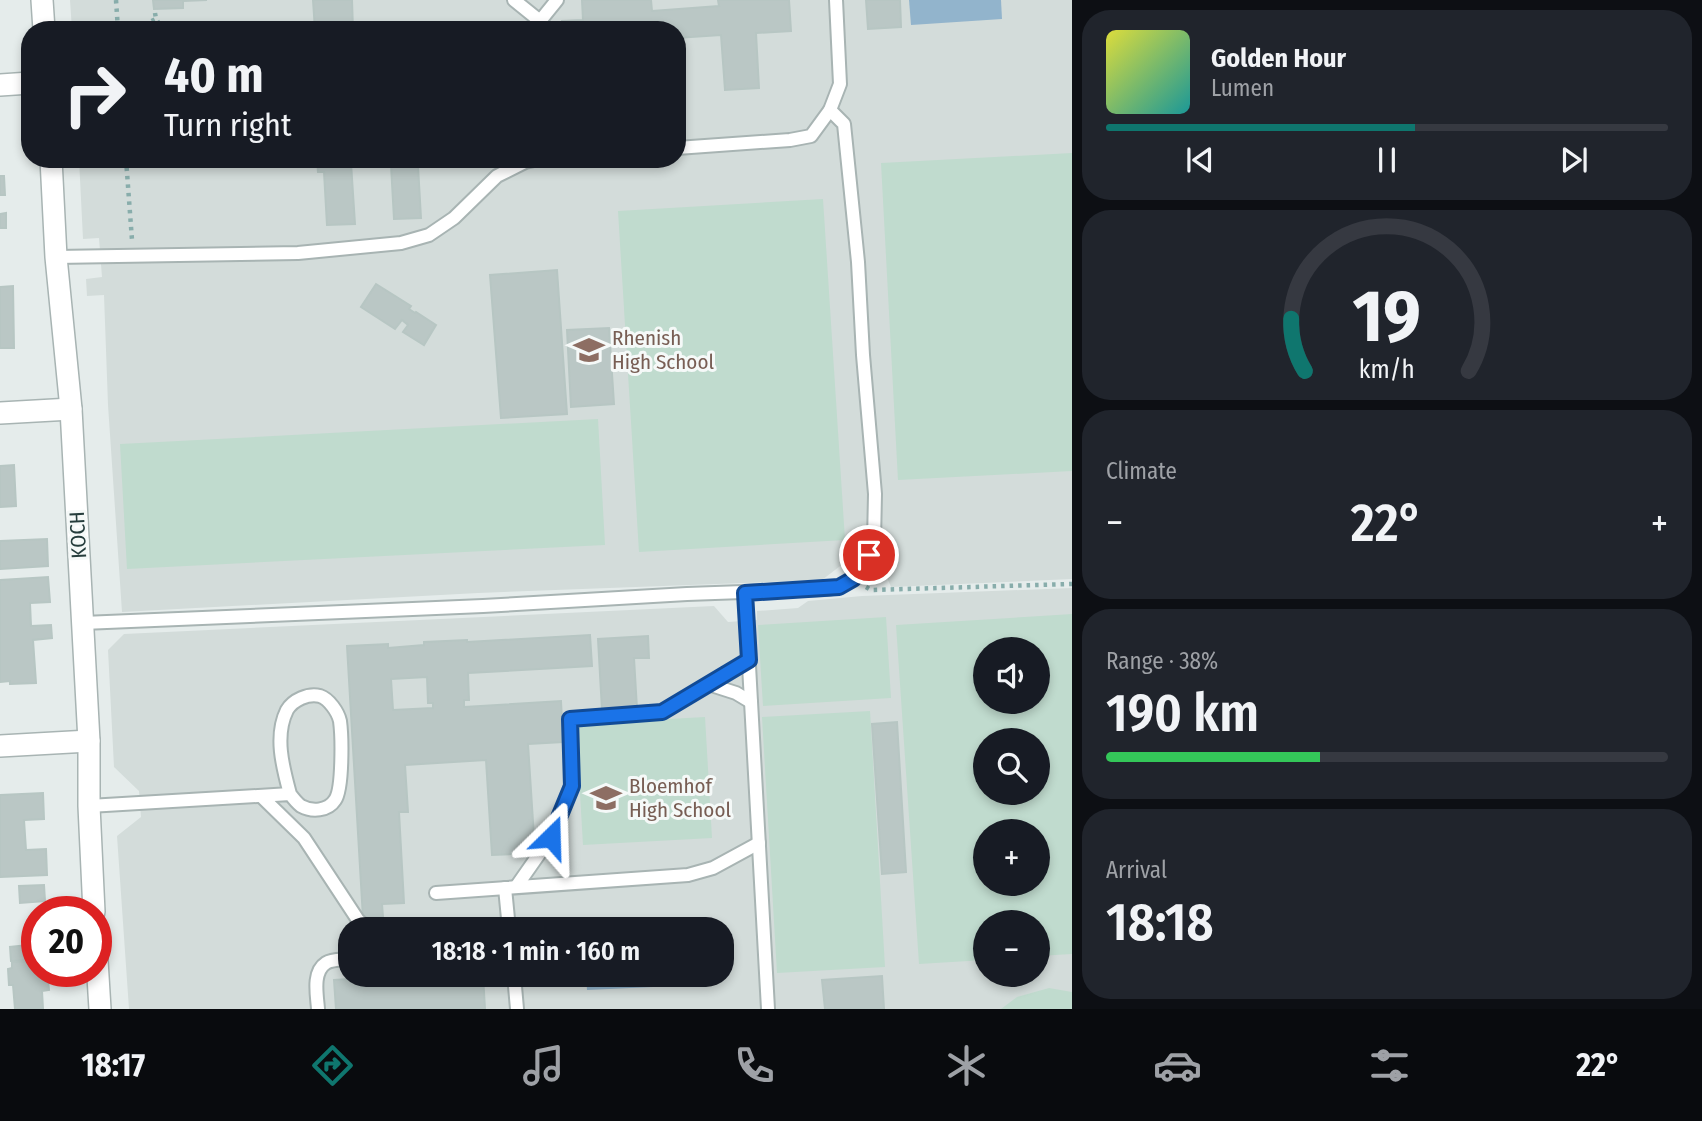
<!DOCTYPE html>
<html lang="en">
<head>
<meta charset="utf-8">
<style>
	body { margin:0; font-family:"Fira Sans Condensed",sans-serif; background:#20242c; color:#f1f3f6; height:100vh; display:flex; flex-direction:column; font-size:26px; white-space:nowrap }
	* { box-sizing:border-box; margin:0 }
	p { font-size:23px; color:#9ea1a6 }
	.icon { flex:none; width:38px; height:38px; fill:none; stroke:currentColor; stroke-width:2; stroke-linecap:round; stroke-linejoin:round }
	.map { position:relative; flex:1; overflow:hidden }
	.drawer { display:flex; flex-direction:column; gap:10px; padding:10px; background:#0d0f14; width:630px }
	.drawer>* { flex:none }
	.banner { position:absolute; left:21px; top:21px; width:665px; height:147px; border-radius:28px; box-shadow:0 4px 10px #0003; background:#171b24; color:#f1f3f6; overflow:hidden }
	.buttons { position:absolute; left:973px; top:637px; display:grid; gap:14px }
	.buttons a { display:grid; place-items:center; width:77px; height:77px; border-radius:50%; background:#171b24; box-shadow:0 4px 10px #0003; font-size:35px }
	.speed { position:absolute; left:21px; top:896px; display:flex; gap:14px; font-size:35px; font-weight:700; text-align:center }
	.speed>* { display:grid; place-content:center; width:91px; height:91px; border-radius:50%; background:#171b24; box-shadow:0 4px 10px #0003; line-height:1 }
	.speed .limit { border:10px solid #d22; background:#fff; color:#111 }
	.pin { position:absolute; display:grid; place-items:center; width:60px; height:60px; color:#fff; margin:-30px; border:4px solid #fff; border-radius:50%; box-shadow:0 2px 7px #0007 }
	.me { position:absolute; width:77px; margin:-38px; rotate:22deg; stroke-linejoin:round; filter:drop-shadow(0 0 5px #0008) }
	.turn { display:flex; align-items:center; gap:24px; height:147px; padding:0 28px; font-size:32px }
	.turn .icon { width:91px; height:91px; stroke-width:2.5 }
	.turn b { display:block; font-size:49px; line-height:60px }
	.big { font-size:52px; font-weight:600; line-height:1.1 }
	.drawer .tile { flex:1; display:flex; flex-direction:column; justify-content:center; gap:10px; min-width:0; padding:0 24px; border-radius:28px; background:#20242c }
	.drawer .dial { align-items:center; gap:0 }
	.dial svg { height:182px; overflow:visible; fill:none; stroke:#363941; stroke-width:7; stroke-linecap:round; text-anchor:middle }
	.dial text { fill:#f1f3f6; stroke:none }
	.song { display:flex; align-items:center; gap:21px }
	.cover { width:84px; height:84px; border-radius:10px; background:linear-gradient(135deg,hsl(60 70% 55%),hsl(180 70% 35%)) }
	.played { height:7px; border-radius:4px; background:linear-gradient(90deg,#0f766e 55%,#363941 55%) }
	.keys { display:flex; justify-content:space-around; direction:ltr }
	.heat { display:flex; justify-content:space-between; align-items:center; font-size:38px; direction:ltr }
	.charge { height:10px; border-radius:5px; background:linear-gradient(90deg,#34c759 38%,#363941 0) }
	.trip { position:absolute; left:338px; top:917px; width:396px; height:70px; border-radius:28px; background:#171b24; box-shadow:0 4px 10px #0003; font-weight:600; line-height:70px; text-align:center }
	.tabs { display:flex; height:112px; justify-content:space-around; align-items:center; background:#090b0e; color:#9ea1a6 }
	.tabs .icon { width:49px; height:49px }
	.tabs .selected { color:#0f766e }
	.tabs b { font-size:32px; color:#f1f3f6 }
	main { display:flex; flex:1; min-height:0 }
	.map>svg:first-child { display:block }
</style>
</head>
<body>
<main>
<div class="map">
<svg width="1072" height="1009" viewBox="0 0 1072 1009">
	<rect width="100%" height="100%" fill="#e5eceb"/>
	<g fill="#d3dcda" fill-rule="evenodd">
		<polygon points="70,0 1072,0 1072,579 891,587 878,556 857,553 822,580 478,593 122,612 108,405 104,295 87,296 86,279 102,277 99,238 83,239 79,159 677,159 677,30 72,30"/>
		<path d="M1072 588V1009H129L117 836 141 817 140 803 139 791 114 767 108 650 124 634 714 606 728 622 757 620V611L798 608 808 601 862 596ZM985 649H1038V702H985ZM985 740H1038V793H985ZM985 831H1038V884H985ZM985 922H1038V975H985ZM350 929H721V975H350Z"/>
	</g>
	<g fill="#c0dbce" fill-rule="evenodd">
		<polygon points="1072,153 1072,471 898,480 881,163"/>
		<polygon points="823,199 845,540 639,552 618,211"/>
		<polygon points="598,419 605,545 127,569 120,444"/>
		<path d="M1072 614V954L1038 956V922H985V960L919 964 896 625ZM985 649H1038V702H985ZM985 740H1038V793H985ZM985 831H1038V884H985Z"/>
		<polygon points="886,617 891,698 763,706 758,625"/>
		<polygon points="870,711 885,967 777,973 762,717"/>
		<polygon points="705,717 712,838 583,845 576,724"/>
		<polygon points="1049,988 1072,992 1072,1009 1001,1009 1017,997"/>
	</g>
	<g fill="#92b4cc">
		<polygon points="909,0 1001,0 1002,19 911,25"/>
		<polygon points="586,975 674,975 675,986 587,990"/>
	</g>
	<g fill="#bac7c5" stroke="#b7c6c3" stroke-width="2" fill-rule="evenodd">
		<polygon points="153,0 207,0 183,1 183,8 154,9"/>
		<polygon points="313,0 352,0 353,30 315,30"/>
		<polygon points="582,0 651,0 652,11 719,6 718,0 789,0 791,31 756,33 759,88 725,90 721,35 677,38 677,30 562,30 562,21 583,20"/>
		<polygon points="866,0 900,0 901,27 868,29"/>
		<polygon points="317,159 459,159 459,164 418,166 421,218 394,219 391,165 397,165 397,160 351,163 355,224 327,225 324,172 318,172"/>
		<polygon points="0,176 4,176 5,195 0,195"/>
		<polygon points="6,213 6,228 0,228 0,214"/>
		<polygon points="557,270 567,414 501,418 490,275"/>
		<polygon points="376,284 411,306 409,309 415,313 416,312 436,325 424,345 403,332 408,325 402,320 395,329 361,307"/>
		<polygon points="13,286 14,348 0,348 0,287"/>
		<polygon points="609,328 614,404 571,407 567,330"/>
		<polygon points="14,465 16,506 0,507 0,466"/>
		<polygon points="47,539 48,566 0,569 0,541"/>
		<polygon points="48,577 50,602 30,603 31,626 51,625 52,638 33,640 36,683 10,684 10,681 0,682 0,580"/>
		<path d="M590 635 592 666 468 673 469 700H464V707L561 701 563 742 528 744 535 853 492 855 486 760 405 765 408 812H399L404 903 382 904 383 917 363 918 347 646 388 644V648L424 645V642L467 640V642ZM427 677 428 703H433V708L393 710 391 679Z"/>
		<polygon points="648,636 649,658 634,658 637,709 602,710 598,639"/>
		<polygon points="897,722 906,872 882,874 872,724"/>
		<polygon points="43,793 44,819 24,820 26,850 46,849 47,875 0,877 0,795"/>
		<polygon points="44,885 45,901 20,903 19,886"/>
		<polygon points="37,944 37,959 11,961 10,947"/>
		<polygon points="37,961 37,971 47,972 49,990 42,991 43,1009 15,1009 13,985 9,985 8,969 12,968 12,962"/>
		<polygon points="420,975 483,975 485,1009 336,1009 334,980"/>
		<polygon points="882,976 884,1009 825,1009 822,980"/>
	</g>
	<g fill="none" stroke-linecap="round" stroke-linejoin="round">
		<g stroke="#a8b4b3" stroke-width="16">
			<g id="lane">
				<polyline points="514,0 540,21 541,30"/>
				<polyline points="540,21 557,0"/>
				<polyline points="677,148 790,140 811,136 830,110 840,84 836,0"/>
				<polyline points="56,257 298,253 401,243 429,235 454,218 497,176 525,162 539,159"/>
				<polyline points="745,593 768,1009"/>
				<polyline points="83,623 483,606 687,594 826,589 839,587 853,579 863,568 874,541 875,494 863,355 858,262 844,124 830,110"/>
				<polyline points="708,684 736,693 751,702"/>
				<polyline points="261,796 304,838 358,920 368,929"/>
				<path d="M89 806 290 794C293 798 297 803 301 806 312 812 328 811 335 800 343 789 342 736 340 721 338 712 329 699 320 696 308 693 293 700 287 710 274 736 283 768 290 794"/>
				<polyline points="516,887 551,837 572,786 570,719 662,712 749,660"/>
				<polyline points="505,888 509,929"/>
				<polyline points="436,893 688,875 713,868 759,843"/>
				<polyline points="514,975 517,1009"/>
				<path d="M318 1009C317 995 312 972 326 963 332 959 343 960 350 959"/>
			</g>
		</g>
		<g stroke="#a8b4b3" stroke-width="24">
			<g id="street">
				<polyline points="42,0 44,30"/>
				<polyline points="0,85 30,83"/>
				<polyline points="51,159 56,257 71,409 89,741 89,806 94,912"/>
				<polyline points="0,413 71,409"/>
				<polyline points="0,746 89,741"/>
				<polyline points="96,944 100,1009"/>
			</g>
		</g>
		<g stroke="#88adab" stroke-width="4.5" stroke-dasharray="3.5 5" stroke-linecap="butt">
			<polyline points="116,0 118,30"/>
			<polyline points="155,13 156,19 163,30"/>
			<polyline points="119,30 141,26 156,19"/>
			<polyline points="126,159 132,240"/>
			<polyline points="866,587 871,590 1072,584"/>
		</g>
		<use href="#lane" stroke="#fff" stroke-width="12"/>
		<use href="#street" stroke="#fff" stroke-width="21"/>
	</g>
	<g fill="none" stroke-linecap="round" stroke-linejoin="round">
		<g stroke="#114b97" stroke-width="18">
			<polyline id="route" points="551,837 572,786 570,719 662,712 749,660 745,593 839,587 853,579 863,568 869,555"/>
		</g>
		<use href="#route" stroke="#1a73e8" stroke-width="12"/>
	</g>
	<defs>
		<g id="school-bare" transform="scale(2.415)"><path d="M0-5L7-2L0 1L-7-2ZM-4 1L0 2.5L4 1V4Q0 6-4 4Z" fill="#8d6e63" stroke="#f5f9f8" stroke-width="2.5" paint-order="stroke"/></g>
	</defs>
	<g fill-rule="evenodd">
		<use href="#school-bare" x="589" y="350"/>
		<use href="#school-bare" x="606" y="798"/>
	</g>
	<g text-anchor="middle" dominant-baseline="central" stroke-width="6" stroke-linejoin="round" paint-order="stroke">
		<g font-size="21" fill="#785e54" stroke="#f5f9f8" text-anchor="start">
			<text x="612" y="338">Rhenish<tspan x="612" dy="24">High School</tspan></text>
			<text x="629" y="786">Bloemhof<tspan x="629" dy="24">High School</tspan></text>
		</g>
		<g font-size="21" fill="#253d3c" stroke="#f5f9f8">
			<text transform="translate(78 535) rotate(-93)">KOCH</text>
		</g>
	</g>
</svg>
<div class="buttons">
<a><svg class="icon" aria-label="sound" viewBox="0 0 24 24"><path d="M4 9h4l5-4v14l-5-4H4zM17 9q2 3 0 6"/></svg></a>
<a><svg class="icon" aria-label="search" viewBox="0 0 24 24"><circle cx="10" cy="10" r="6"/><path d="M15 15l6 6"/></svg></a>
<a>+</a>
<a>−</a>
</div>
<div class="speed"><div class="limit">20</div></div>
<div class="pin" style="left:869px;top:555px;background:#d93025"><svg class="icon" aria-label="arrive" viewBox="0 0 24 24"><path d="M6 21V4h12l-3 4 3 4H6"/></svg></div>
<svg class="me" style="left:551px;top:837px" viewBox="-20 -20 40 40"><path d="M0-17L14 15 0 8-14 15z" fill="#1a73e8" stroke="#fff" stroke-width="4"/></svg>
<div class="trip">18:18 · 1 min · 160 m</div>
<div class="banner">
<div class="turn"><svg class="icon" aria-label="right" viewBox="0 0 24 24"><path d="M7 20v-9h11M14 6l5 5-5 5"/></svg><div><b>40 m</b>Turn right</div></div>
</div>
</div>
<section class="drawer">
<div class="tile">
<div class="song"><i class="cover"></i><div><b>Golden Hour</b><p>Lumen</p></div></div>
<div class="played"></div>
<div class="keys"><svg class="icon" aria-label="previous" viewBox="0 0 24 24"><path d="M18 5L8 12l10 7zM5 5v14"/></svg><svg class="icon" aria-label="pause" viewBox="0 0 24 24"><path d="M8 5v14M16 5v14"/></svg><svg class="icon" aria-label="next" viewBox="0 0 24 24"><path d="M6 5l10 7-10 7zM19 5v14"/></svg></div>
</div>
<div class="tile dial"><svg viewBox="0 0 100 80">
<path d="M14 69A42 42 0 1 1 86 69"/>
<path d="M14 69A42 42 0 0 1 8 46" stroke="#0f766e"/>
<text x="50" y="56" font-size="32" font-weight="700">19</text>
<text x="50" y="72" font-size="11">km/h</text>
</svg></div>
<div class="tile"><p>Climate</p>
<div class="heat"><a>−</a><b class="big">22°</b><a>+</a></div>
</div>
<div class="tile"><p>Range · 38%</p><b class="big">190 km</b><div class="charge"></div></div>
<div class="tile"><p>Arrival</p><b class="big">18:18</b></div>
</section>
</main>
<nav class="tabs">
<b>18:17</b>
<svg class="icon selected" aria-label="directions" viewBox="0 0 24 24"><path d="M12 3l9 9-9 9-9-9zM9 14v-3h6M13 9l2 2-2 2"/></svg>
<svg class="icon" aria-label="music" viewBox="0 0 24 24"><path d="M9 18V5l10-2v13"/><circle cx="6" cy="18" r="3"/><circle cx="16" cy="16" r="3"/></svg>
<svg class="icon" aria-label="phone" viewBox="0 0 24 24"><path d="M5 4h4l2 5-3 2q2 4 5 5l2-3 5 2v4C11 20 4 13 5 4z"/></svg>
<svg class="icon" aria-label="climate" viewBox="0 0 24 24"><path d="M12 3v18M4 7l16 10M4 17L20 7"/></svg>
<svg class="icon" aria-label="car" viewBox="0 0 24 24"><path d="M5 17H2v-5l4-1 3-4h7l3 4 3 1v5h-3M9 17h6M6 11h13"/><circle cx="7" cy="17" r="2"/><circle cx="17" cy="17" r="2"/></svg>
<svg class="icon" aria-label="filters" viewBox="0 0 24 24"><path d="M4 7h16M4 17h16"/><circle cx="9" cy="7" r="2"/><circle cx="15" cy="17" r="2"/></svg>
<b>22°</b>
</nav>
</body>
</html>
